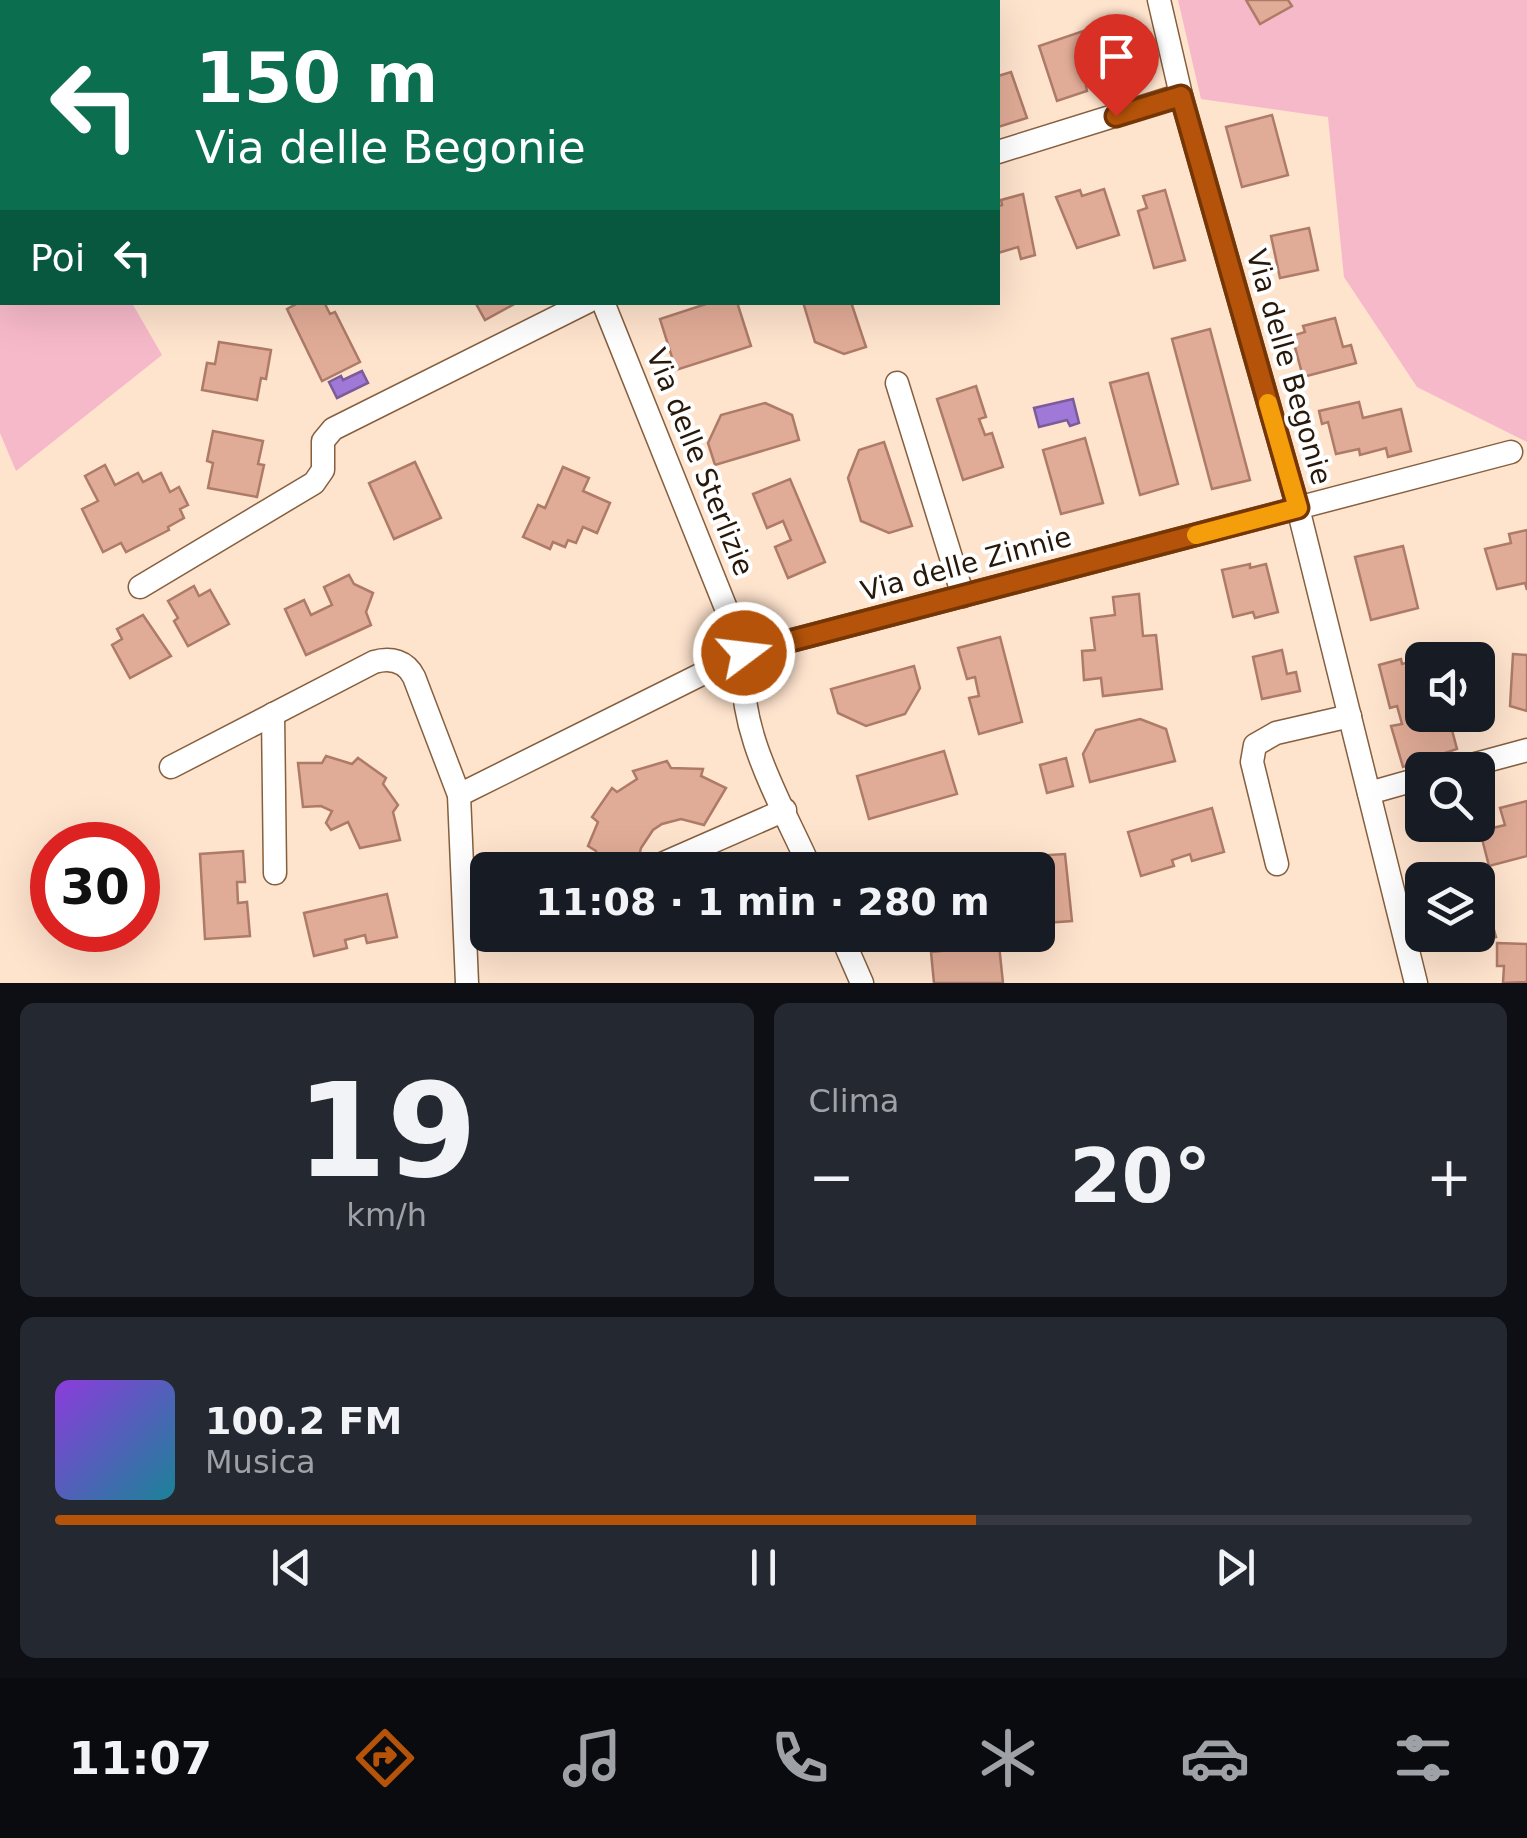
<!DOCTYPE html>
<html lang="it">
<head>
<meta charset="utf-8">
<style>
	body { margin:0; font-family:"DejaVu Sans",sans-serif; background:#242831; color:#f1f3f6; height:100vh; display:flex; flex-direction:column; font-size:38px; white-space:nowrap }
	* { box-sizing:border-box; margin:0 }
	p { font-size:32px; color:#9ea1a6 }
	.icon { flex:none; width:55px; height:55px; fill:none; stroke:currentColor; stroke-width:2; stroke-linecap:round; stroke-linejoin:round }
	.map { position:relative; height:983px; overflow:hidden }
	.details { display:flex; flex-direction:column; gap:20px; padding:20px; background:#0d0f14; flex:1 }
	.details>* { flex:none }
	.banner { position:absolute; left:0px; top:0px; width:1000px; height:305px; box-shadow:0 10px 40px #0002; background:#0b6e4f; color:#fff; overflow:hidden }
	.fabs { position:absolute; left:1405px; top:642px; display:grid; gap:20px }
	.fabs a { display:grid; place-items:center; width:90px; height:90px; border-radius:15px; background:#171b24; box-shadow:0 10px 40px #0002; font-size:50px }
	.speed { position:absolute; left:30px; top:822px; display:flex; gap:20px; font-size:50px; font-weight:700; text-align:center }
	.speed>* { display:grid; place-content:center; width:130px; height:130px; border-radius:50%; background:#171b24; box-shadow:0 10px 40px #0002; line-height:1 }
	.speed .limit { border:15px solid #d22; background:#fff; color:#111 }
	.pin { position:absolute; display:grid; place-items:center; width:85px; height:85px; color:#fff; margin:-102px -42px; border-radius:50% 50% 50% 0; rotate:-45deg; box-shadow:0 0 10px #0007 }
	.pin .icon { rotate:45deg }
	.me { position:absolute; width:110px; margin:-55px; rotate:75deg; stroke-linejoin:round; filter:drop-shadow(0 0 8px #0008) }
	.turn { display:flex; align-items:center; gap:35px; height:210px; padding:0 30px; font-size:45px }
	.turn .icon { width:130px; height:130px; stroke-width:2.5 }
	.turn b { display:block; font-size:70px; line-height:85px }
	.then { display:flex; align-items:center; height:95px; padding:0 30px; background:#0003; gap:20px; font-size:38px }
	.big { font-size:75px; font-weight:800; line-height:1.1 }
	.details .tile { flex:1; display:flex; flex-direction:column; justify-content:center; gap:15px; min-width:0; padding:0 35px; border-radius:15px; background:#242831 }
	.details .dial { align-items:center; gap:0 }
	.dial b { font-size:130px; line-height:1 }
	.song { display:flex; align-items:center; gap:30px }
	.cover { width:120px; height:120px; border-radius:15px; background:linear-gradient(135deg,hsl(270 70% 55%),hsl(190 70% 35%)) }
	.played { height:10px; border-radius:5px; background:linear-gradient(90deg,#b45309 65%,#363941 65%) }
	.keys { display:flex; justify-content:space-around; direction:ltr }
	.heat { display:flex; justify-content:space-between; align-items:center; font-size:55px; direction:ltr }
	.details .tiles { flex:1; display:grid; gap:20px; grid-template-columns:1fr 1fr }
	.tile:last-child { grid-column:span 2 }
	.trip { position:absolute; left:470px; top:852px; width:585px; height:100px; border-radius:15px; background:#171b24; box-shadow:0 10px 40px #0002; font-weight:800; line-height:100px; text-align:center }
	.dock { display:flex; height:160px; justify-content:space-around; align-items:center; background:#090b0e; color:#9ea1a6 }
	.dock .icon { width:70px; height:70px }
	.dock .on { color:#b45309 }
	.dock b { font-size:45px; color:#f1f3f6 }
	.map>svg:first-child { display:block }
</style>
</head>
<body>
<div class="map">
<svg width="1527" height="983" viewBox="0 0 1527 983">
	<rect width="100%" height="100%" fill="#fee3cd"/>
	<g fill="#f6b9c9">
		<polygon points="0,0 203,2 2,2 2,302 132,303 162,355 16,471 0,433"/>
		<polygon points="1178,0 1527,0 1527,442 1417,387 1344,277 1328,117 1201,99"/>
	</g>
	<g fill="#a078d7" stroke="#7c5b9a" stroke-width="2.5">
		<polygon points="362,371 368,383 337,398 329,382 341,376 343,380"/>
		<polygon points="1073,399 1079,423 1070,426 1067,420 1039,427 1034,408"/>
	</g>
	<g fill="#e1ac97" stroke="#ad7b67" stroke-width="2.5">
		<polygon points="1246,0 1288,0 1292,6 1260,24"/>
		<polygon points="1098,26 1106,52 1140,41 1151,75 1104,91 1101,81 1086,86 1087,91 1057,101 1039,46"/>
		<polygon points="1011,72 1027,118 998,127 998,76"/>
		<polygon points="1272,115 1288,175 1242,187 1226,127"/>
		<polygon points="1104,189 1119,235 1077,248 1056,197 1080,190 1082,196"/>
		<polygon points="1165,190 1185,260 1154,268 1138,211 1147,208 1143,196"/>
		<polygon points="1023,194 1035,255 1021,259 1018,247 998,253 998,206 1002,205 1001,200"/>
		<polygon points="1309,228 1318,270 1280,278 1271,236"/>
		<polygon points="300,302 324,302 330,314 335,312 360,362 322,381 287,309"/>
		<polygon points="475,302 518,302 485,320"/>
		<polygon points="712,302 737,302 751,346 676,370 660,319"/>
		<polygon points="803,302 851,302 866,347 844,354 815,342"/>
		<polygon points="1335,318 1343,347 1351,345 1356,363 1303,377 1292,336 1305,332 1303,326"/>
		<polygon points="1210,329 1250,480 1212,489 1172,339"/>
		<polygon points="219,342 271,350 266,379 261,378 257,400 202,390 207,363 215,364"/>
		<polygon points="1148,373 1178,484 1140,495 1110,383"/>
		<polygon points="976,386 986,417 979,419 985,435 992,433 1003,467 963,480 937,399"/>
		<polygon points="1359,402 1363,418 1401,409 1411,451 1388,457 1386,448 1360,455 1359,449 1336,454 1328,422 1322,424 1319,411"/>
		<polygon points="765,403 792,415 799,440 715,465 708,443 721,415"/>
		<polygon points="213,431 263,441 258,464 264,465 257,497 208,488 213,463 207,461"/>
		<polygon points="1085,438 1103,503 1061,514 1043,450"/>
		<polygon points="884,442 912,526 889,533 861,521 848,478 859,450"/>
		<polygon points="415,462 441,518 394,539 369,483"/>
		<polygon points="105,465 115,485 138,473 143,482 161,473 170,492 179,487 188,505 180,509 184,518 168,527 169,530 126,552 121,543 103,552 82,509 98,501 85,476"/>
		<polygon points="563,467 589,478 583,491 610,503 597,533 583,527 576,543 568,540 565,547 553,542 550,549 523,537 538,505 545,508"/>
		<polygon points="790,479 825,562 788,578 775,547 791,540 783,521 767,528 753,494"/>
		<polygon points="1527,530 1527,590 1525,583 1497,589 1485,549 1511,543 1509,534"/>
		<polygon points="1403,546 1418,608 1371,620 1355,557"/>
		<polygon points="1250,564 1250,568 1266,564 1278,612 1255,618 1253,612 1233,617 1222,570"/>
		<polygon points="349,575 354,584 373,593 366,612 371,625 306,655 285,609 304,600 311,615 332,605 324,587"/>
		<polygon points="194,586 199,596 210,590 229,624 188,646 174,621 178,618 168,601"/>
		<polygon points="1139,594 1143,636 1156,635 1162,689 1103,696 1101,678 1084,680 1082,651 1095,650 1091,618 1115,615 1113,597"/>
		<polygon points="143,615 171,656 130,678 112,645 122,639 117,629"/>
		<polygon points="1000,637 1022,722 979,734 969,698 979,696 975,677 967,679 958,648"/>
		<polygon points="1282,650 1287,674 1296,672 1300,691 1262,699 1253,657"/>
		<polygon points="1513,654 1527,655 1527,711 1510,706"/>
		<polygon points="1431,656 1433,660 1422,660 1422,715 1448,715 1457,749 1403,767 1391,726 1402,724 1397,706 1390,708 1379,665 1401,659 1402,664"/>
		<polygon points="914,666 920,688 905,714 866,726 838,713 831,689"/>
		<polygon points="1140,719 1166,729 1175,761 1090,782 1083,754 1096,730"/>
		<polygon points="944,751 957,794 869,819 857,776"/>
		<polygon points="326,756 352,764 358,758 386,778 383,784 398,805 393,812 400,840 360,848 348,822 331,830 326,823 332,811 321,806 303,807 298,763 322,763"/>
		<polygon points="1066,758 1073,786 1047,793 1040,765"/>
		<polygon points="667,761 671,768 703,769 701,776 726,788 704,825 681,819 662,824 653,830 641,848 636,869 597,870 596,851 588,846 598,822 592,817 612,788 617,792 637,779 633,771"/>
		<polygon points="1527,801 1527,856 1489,866 1480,831 1505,825 1500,808"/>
		<polygon points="1212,808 1224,852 1192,861 1190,854 1172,860 1174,866 1141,876 1128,832"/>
		<polygon points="243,851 245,882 237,882 238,903 247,902 250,936 205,939 200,854"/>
		<polygon points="1065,854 1072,921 1045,923 1044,916 1038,916 1038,870 1017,870 1017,857"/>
		<polygon points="387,894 397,937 367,943 365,935 345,940 347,948 314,956 304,913"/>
		<polygon points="1486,901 1496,937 1447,950 1443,935 1478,935 1478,904"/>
		<polygon points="681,935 751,935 751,939 682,948"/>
		<polygon points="1497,943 1527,944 1527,982 1503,983 1504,966 1497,966"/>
		<polygon points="999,945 1003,983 934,983 931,952"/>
	</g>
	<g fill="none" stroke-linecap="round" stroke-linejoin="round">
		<g stroke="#865f3e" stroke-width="25">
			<g id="minor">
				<polyline points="489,0 490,2"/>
				<polyline points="1159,0 1181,95 1298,508 1416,983"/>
				<polyline points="509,2 515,0"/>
				<polyline points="998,152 1181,95"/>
				<path d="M603 302 744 653C735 730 781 802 811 870"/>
				<polyline points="897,383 963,596"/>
				<polyline points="140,587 314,483 323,470 323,441 333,429 587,302"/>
				<polyline points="273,714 275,873"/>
				<path d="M171 767 374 662C391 657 406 661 414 677L459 795 467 983"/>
				<polyline points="1453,770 1527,750"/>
				<polyline points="1369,793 1422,778"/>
				<polyline points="459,795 744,653 1511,452"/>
				<polyline points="1277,864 1252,762 1255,745 1276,733 1350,716"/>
				<polyline points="648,870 785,810"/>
				<polyline points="841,935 862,983"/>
			</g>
		</g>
		<use href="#minor" stroke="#fff" stroke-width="22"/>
	</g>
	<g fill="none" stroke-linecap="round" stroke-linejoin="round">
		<g stroke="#753606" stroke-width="25">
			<polyline id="route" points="744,653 1298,508 1181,96 1116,116"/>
		</g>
		<use href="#route" stroke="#b45309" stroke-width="18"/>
		<polyline stroke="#f59e0b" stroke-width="18" points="1196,535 1298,508 1268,403"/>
	</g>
	<g text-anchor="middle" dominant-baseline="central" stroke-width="8" stroke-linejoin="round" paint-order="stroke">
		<g font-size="28" fill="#28180a" stroke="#fff">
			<text transform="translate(1289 367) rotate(74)">Via delle Begonie</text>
			<text transform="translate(700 462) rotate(68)">Via delle Sterlizie</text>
			<text transform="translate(966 564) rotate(-15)">Via delle Zinnie</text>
		</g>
	</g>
</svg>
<div class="fabs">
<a><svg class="icon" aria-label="sound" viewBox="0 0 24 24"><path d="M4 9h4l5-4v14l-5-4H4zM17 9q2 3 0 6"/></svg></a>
<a><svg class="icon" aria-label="search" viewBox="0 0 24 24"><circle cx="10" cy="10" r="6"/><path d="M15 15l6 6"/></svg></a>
<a><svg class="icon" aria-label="layers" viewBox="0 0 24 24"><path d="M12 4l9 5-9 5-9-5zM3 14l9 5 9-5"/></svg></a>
</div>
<div class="speed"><div class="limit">30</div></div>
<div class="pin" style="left:1116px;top:116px;background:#d93025"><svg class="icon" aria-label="arrive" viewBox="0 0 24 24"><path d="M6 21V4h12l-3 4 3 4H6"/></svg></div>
<svg class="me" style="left:744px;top:653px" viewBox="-20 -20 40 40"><circle r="17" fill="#b45309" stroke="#fff" stroke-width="3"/><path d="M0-11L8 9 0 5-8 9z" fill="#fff"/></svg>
<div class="trip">11:08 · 1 min · 280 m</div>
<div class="banner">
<div class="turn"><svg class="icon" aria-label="left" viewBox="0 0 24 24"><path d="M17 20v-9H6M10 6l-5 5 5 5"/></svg><div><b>150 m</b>Via delle Begonie</div></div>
<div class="then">Poi<svg class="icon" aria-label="left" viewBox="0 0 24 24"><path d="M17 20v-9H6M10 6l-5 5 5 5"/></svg></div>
</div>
</div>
<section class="details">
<div class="tiles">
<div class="tile dial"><b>19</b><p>km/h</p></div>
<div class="tile"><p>Clima</p>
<div class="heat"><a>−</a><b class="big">20°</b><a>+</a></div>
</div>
<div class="tile">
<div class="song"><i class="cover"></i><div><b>100.2 FM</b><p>Musica</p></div></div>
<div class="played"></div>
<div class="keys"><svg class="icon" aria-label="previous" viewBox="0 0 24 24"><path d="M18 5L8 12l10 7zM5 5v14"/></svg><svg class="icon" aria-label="pause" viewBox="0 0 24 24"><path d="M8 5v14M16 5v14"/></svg><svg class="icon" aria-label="next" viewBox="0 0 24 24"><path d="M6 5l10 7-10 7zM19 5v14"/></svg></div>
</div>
</div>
</section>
<nav class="dock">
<b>11:07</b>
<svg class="icon on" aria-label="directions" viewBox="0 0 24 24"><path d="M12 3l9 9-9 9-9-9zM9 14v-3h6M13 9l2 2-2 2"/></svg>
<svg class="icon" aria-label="music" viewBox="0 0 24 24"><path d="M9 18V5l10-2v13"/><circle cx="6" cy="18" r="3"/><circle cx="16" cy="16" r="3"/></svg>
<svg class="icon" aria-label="phone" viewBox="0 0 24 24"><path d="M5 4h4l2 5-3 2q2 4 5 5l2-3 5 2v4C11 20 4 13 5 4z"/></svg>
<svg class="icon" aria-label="climate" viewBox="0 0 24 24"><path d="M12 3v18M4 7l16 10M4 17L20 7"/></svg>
<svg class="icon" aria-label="car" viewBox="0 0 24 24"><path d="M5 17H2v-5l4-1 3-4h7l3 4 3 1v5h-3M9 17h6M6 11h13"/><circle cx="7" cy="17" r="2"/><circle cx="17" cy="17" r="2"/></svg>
<svg class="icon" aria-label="filters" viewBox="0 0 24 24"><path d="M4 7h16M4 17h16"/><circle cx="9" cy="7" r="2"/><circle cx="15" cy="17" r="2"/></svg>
</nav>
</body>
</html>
